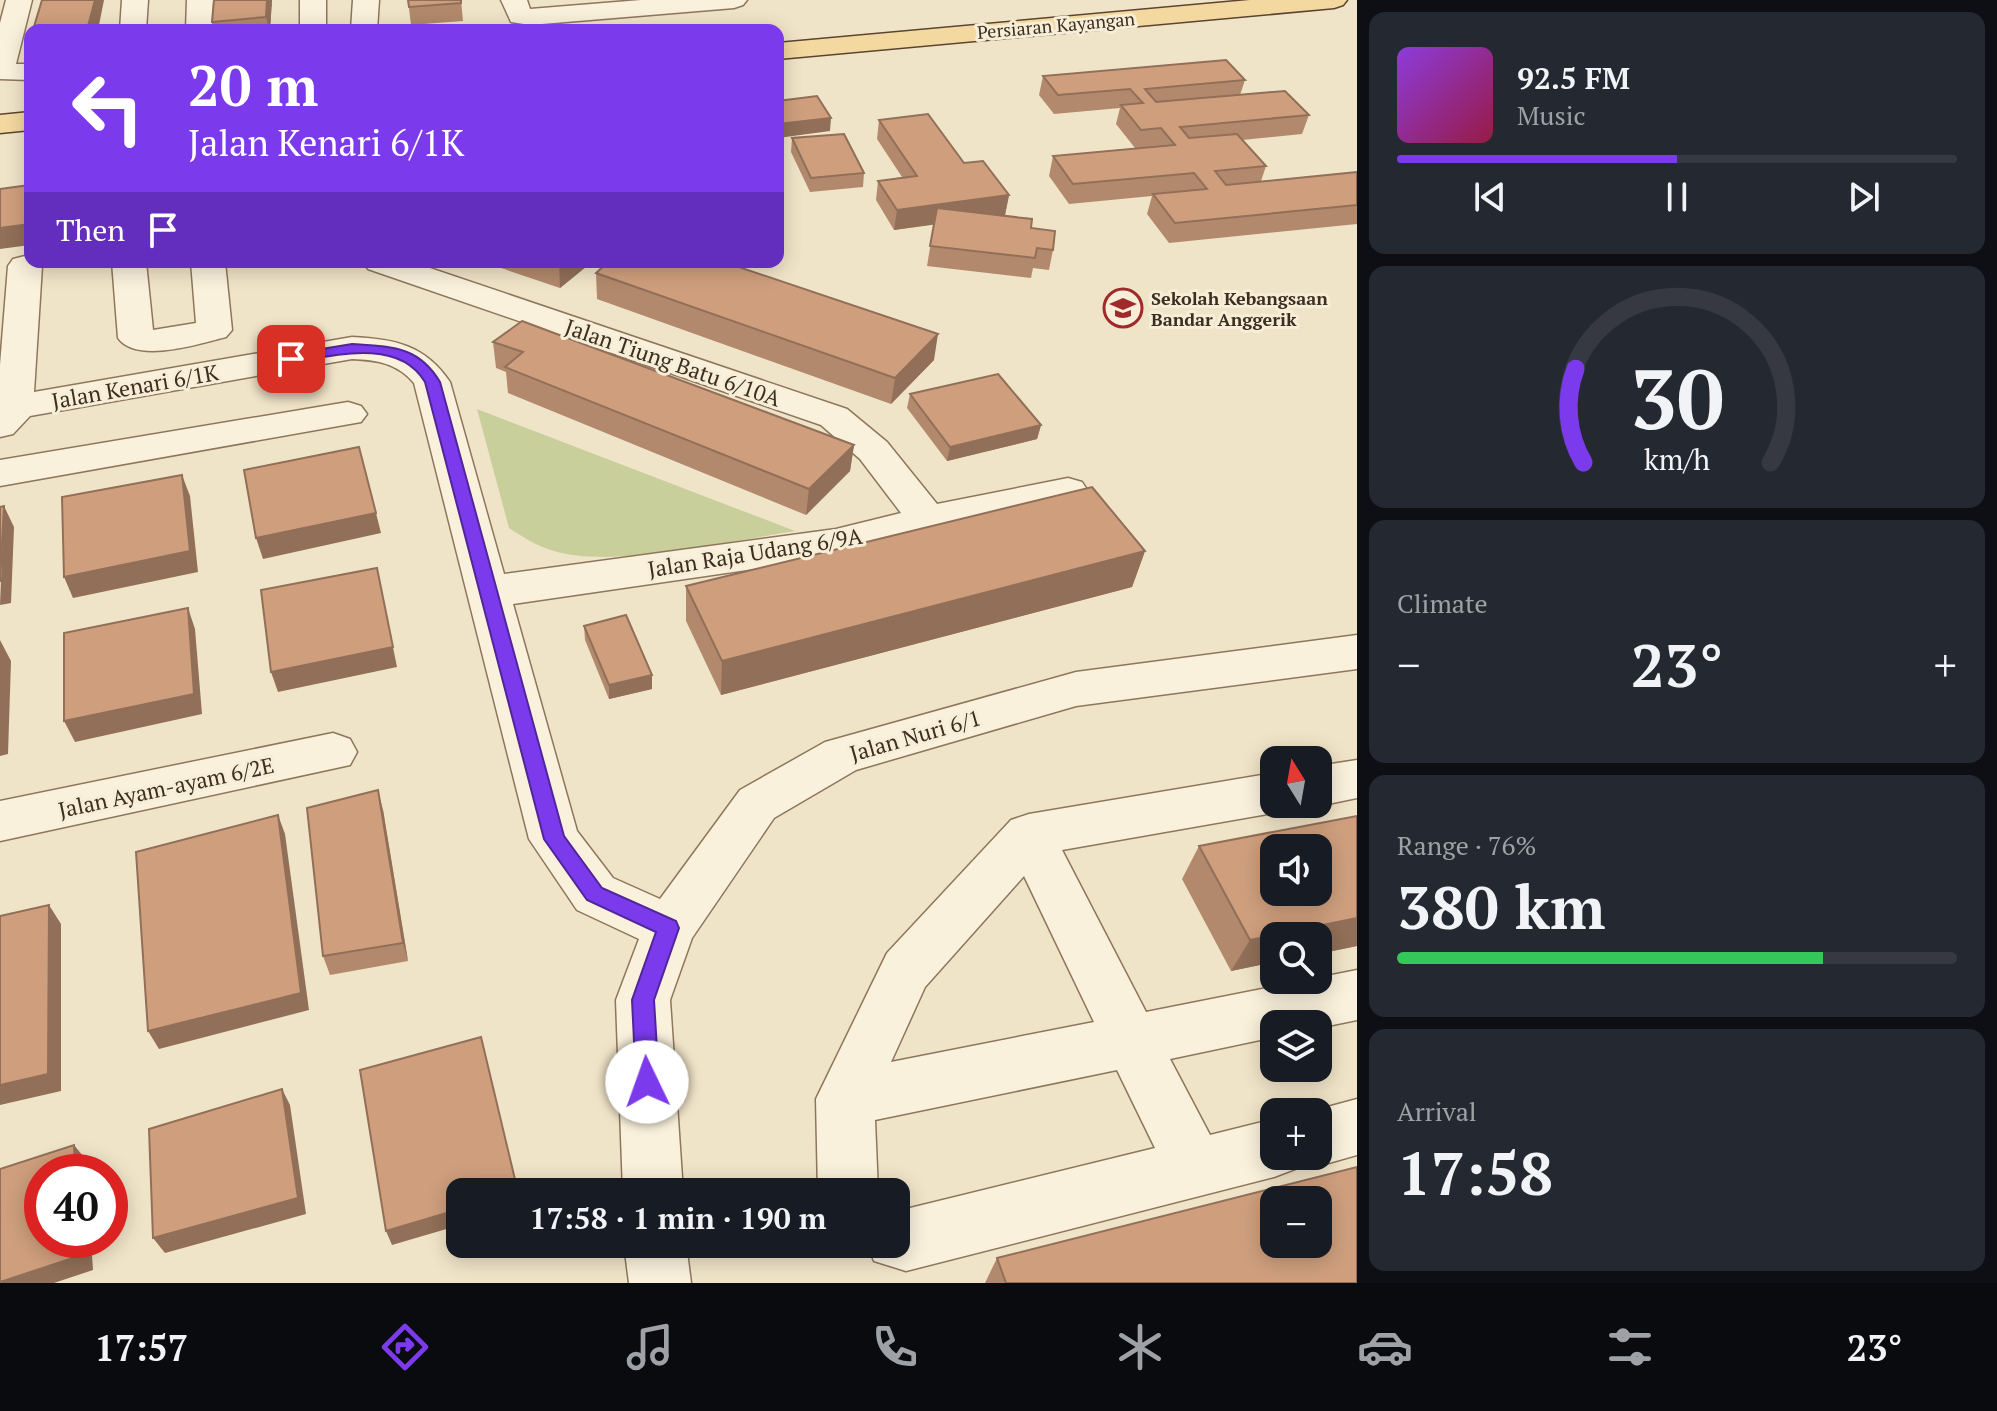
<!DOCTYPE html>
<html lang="en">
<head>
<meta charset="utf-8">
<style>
	body { margin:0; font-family:"PT Serif",serif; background:#242831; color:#f1f3f6; height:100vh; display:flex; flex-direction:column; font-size:30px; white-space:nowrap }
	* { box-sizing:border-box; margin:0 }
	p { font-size:26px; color:#9ea1a6 }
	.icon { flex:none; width:44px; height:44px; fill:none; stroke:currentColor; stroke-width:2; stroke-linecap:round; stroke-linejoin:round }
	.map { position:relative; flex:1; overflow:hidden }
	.side { display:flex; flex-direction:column; gap:12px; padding:12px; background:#0d0f14; width:640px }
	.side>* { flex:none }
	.top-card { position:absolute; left:24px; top:24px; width:760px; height:244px; border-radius:16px; box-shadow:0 4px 20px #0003; background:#7c3aed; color:#fff; overflow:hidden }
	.needle { width:52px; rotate:349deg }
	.fabs { position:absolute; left:1260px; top:746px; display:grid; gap:16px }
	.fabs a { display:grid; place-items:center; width:72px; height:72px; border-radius:16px; background:#171b24; box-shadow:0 4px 20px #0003; font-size:40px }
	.speed { position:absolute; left:24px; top:1154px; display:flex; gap:16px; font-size:40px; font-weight:700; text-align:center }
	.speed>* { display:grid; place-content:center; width:104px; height:104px; border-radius:50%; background:#171b24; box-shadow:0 4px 20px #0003; line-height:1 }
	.speed .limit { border:12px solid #d22; background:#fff; color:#111 }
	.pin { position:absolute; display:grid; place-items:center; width:68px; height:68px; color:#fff; margin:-34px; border-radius:16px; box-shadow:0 4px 12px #0006 }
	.me { position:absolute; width:88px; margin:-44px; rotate:357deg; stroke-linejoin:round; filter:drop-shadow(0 0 6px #0008) }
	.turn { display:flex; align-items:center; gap:28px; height:168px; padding:0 32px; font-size:36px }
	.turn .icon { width:104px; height:104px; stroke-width:2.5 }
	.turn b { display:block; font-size:56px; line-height:68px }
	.then { display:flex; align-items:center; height:76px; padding:0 32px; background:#0003; gap:16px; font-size:30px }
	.big { font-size:60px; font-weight:800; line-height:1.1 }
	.side .card { flex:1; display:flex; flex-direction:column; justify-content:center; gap:12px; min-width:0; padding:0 28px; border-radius:16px; background:#242831 }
	.side .dial { align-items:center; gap:0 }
	.dial svg { height:208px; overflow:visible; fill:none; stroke:#363941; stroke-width:7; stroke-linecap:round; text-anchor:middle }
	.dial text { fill:#f1f3f6; stroke:none }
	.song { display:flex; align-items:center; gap:24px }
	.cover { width:96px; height:96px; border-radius:12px; background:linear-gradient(135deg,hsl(270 70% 55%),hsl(340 70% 35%)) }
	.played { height:8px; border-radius:4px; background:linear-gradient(90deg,#7c3aed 50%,#363941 50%) }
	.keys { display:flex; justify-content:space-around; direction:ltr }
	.heat { display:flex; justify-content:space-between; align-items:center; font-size:44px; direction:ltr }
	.charge { height:12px; border-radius:6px; background:linear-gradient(90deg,#34c759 76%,#363941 0) }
	.trip { position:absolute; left:446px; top:1178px; width:464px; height:80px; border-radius:16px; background:#171b24; box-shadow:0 4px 20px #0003; font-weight:800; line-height:80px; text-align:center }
	.menu { display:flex; height:128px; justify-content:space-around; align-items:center; background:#090b0e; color:#9ea1a6 }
	.menu .icon { width:56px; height:56px }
	.menu .on { color:#7c3aed }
	.menu b { font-size:36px; color:#f1f3f6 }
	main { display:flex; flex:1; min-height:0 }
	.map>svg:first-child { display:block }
</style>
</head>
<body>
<main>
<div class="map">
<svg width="1357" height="1283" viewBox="0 0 1357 1283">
	<rect width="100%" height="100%" fill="#f0e4c8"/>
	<path fill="#c9cf9b" d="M477 409 795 531C731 541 613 569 554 551 537 546 524 538 509 528Z"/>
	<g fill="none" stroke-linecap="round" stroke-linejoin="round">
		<g stroke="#8d765c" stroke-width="3">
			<g id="minor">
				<polygon points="6,0 32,0 16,64 30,64 30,80 0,79 0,23"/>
				<polygon points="122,0 148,0 146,30 120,30"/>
				<polygon points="187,0 213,0 212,30 186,30"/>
				<rect x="300" y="0" width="26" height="30"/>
				<polygon points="353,0 379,0 377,30 351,30"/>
				<polygon points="501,0 527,0 530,9 641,0 747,0 743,5 734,8 530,25 511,22"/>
				<path d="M25 256 30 257V262H39L42 266 34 392 352 337C395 339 425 345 450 382L504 574 836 529 901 513 860 459 821 425 368 269 363 262H412L847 409 887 442 937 504 1068 478 1082 482 1088 491 1082 500 836 557 513 604 577 831 613 878 660 899 740 790 825 742 1076 672 1357 635V669L1076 706 856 770 774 818 692 938 670 1000 683 1192H623L616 1000 639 939 577 910 529 839 414 383C397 363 377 360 352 359L30 416 13 434 0 437V365L8 266 13 259Z"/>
				<path d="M112 262H146L153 330 196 323 191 262H225L232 330 226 337C199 344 136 364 118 338Z"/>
				<polygon points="348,402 361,406 367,414 361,422 0,486 0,460"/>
				<polygon points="333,733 350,739 357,752 350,765 0,841 0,801"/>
				<polygon points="1357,760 1357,798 1318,806 1313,804 1318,804 1318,766"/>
				<path d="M1274 773V804H1293L1291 807 1274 813 1062 850 1146 1012 1357 970V1020L1318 1028V1024H1274V1037L1170 1059 1210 1135 1274 1119V1156H1318V1112H1309L1357 1099V1155L1318 1166 1299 1158 1295 1169 1274 1177 906 1271 874 1261 867 1244H896V1208L906 1209 1155 1148 1117 1070 875 1120 878 1192H818L816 1099 887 953 1011 820 1029 814ZM1024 876 1094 1022 891 1062 925 987Z"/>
				<polygon points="624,1244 686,1244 691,1283 629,1283"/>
			</g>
		</g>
		<g stroke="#5b4430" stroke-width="3">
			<g id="major">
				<polygon points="1250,0 1347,0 1343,5 1334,8 778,59 778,43"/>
				<polygon points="30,112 30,130 0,133 0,115"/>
			</g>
		</g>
		<use href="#minor" fill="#faf1dc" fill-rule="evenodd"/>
		<use href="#major" fill="#f3d9a0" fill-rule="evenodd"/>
	</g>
	<g fill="#b2896c">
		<polygon points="272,0 270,30 214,30 212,22"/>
		<polygon points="408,0 461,0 463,21 411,25"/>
		<polygon points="1043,76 1245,80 1240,95 1309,115 1302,134 1242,140 1266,166 1261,181 1357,172 1357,224 1169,243 1147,214 1152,196 1069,204 1049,176 1053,156 1135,148 1116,124 1120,108 1054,114 1039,95"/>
		<polygon points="879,120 964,163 1009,195 1005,215 1031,228 1053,250 1049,270 1033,268 1031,278 927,266 934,224 894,230 876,200 878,181 902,177 877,139"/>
		<polygon points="792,138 864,173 863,187 810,192 791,152"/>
		<polygon points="483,262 592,262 560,288"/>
		<polygon points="596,273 934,360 891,404 597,299"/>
		<polygon points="493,342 854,445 850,471 806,515 508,393 506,372 496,368"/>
		<polygon points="910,394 1041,425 1037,439 947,461 907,408"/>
		<polygon points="1145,551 1132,587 721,695 686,621 686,586"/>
		<polygon points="584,626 652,689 609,699 585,640"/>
		<polygon points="383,810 408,961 330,975 323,956"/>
		<polygon points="1357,816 1357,946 1318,954 1318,936 1274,936 1274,962 1231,971 1182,879 1199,846"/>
		<polygon points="997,1258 1357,1283 985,1283"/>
	</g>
	<g fill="#916f58">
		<polygon points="95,0 104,0 98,30 87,30"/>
		<polygon points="267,0 272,0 270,30 269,30 266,17"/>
		<polygon points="831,118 830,131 778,138 778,124"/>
		<polygon points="1009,195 1005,215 894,230 897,210"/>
		<polygon points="30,224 30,245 0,249 0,228"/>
		<polygon points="559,262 592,262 560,288"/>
		<polygon points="938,334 934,360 891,404 895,378"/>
		<polygon points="1041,425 1037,439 947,461 950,447"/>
		<polygon points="854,445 850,471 806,515 809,489"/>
		<polygon points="182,475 190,496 198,572 73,598 64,577"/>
		<polygon points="4,506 14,527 11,603 0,605"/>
		<polygon points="376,513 381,533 263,559 256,538"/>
		<polygon points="1145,551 1132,587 721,695 722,661"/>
		<polygon points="381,588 397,667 278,692 271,672"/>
		<polygon points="188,608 195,629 202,714 75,742 64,721"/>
		<polygon points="0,640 11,661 8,754 0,756"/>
		<polygon points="652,675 652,689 609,699 609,685"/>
		<polygon points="378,790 383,810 408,961 403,943"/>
		<polygon points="278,815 285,834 309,1010 159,1049 148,1031"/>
		<polygon points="49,905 61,924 61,1091 0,1105 0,1085"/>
		<polygon points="1357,918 1357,946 1318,954 1318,936 1274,936 1274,962 1231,971 1250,940"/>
		<polygon points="282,1089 290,1105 306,1214 165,1253 153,1238"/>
		<polygon points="74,1145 87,1161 88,1172 75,1172"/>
		<polygon points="460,1209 460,1225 392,1245 386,1231"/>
		<polygon points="78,1240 91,1240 93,1270 54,1283 0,1283"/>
	</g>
	<g fill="#cf9f7d" stroke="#916f58" stroke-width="2" fill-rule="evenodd">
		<polygon points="42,0 95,0 87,30 33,30"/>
		<polygon points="214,0 267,0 266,17 212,22"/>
		<polygon points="408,0 461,0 461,3 409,7"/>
		<polygon points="1226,60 1245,80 1145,89 1156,102 1285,91 1309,115 1180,127 1189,138 1237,134 1266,166 1215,171 1226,185 1357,172 1357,205 1175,223 1153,194 1207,189 1194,173 1073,184 1053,156 1175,145 1161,128 1141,130 1121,105 1143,103 1130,89 1058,95 1043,76"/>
		<polygon points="817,96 831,118 778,124 778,101"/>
		<polygon points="928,114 964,163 983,161 1009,195 897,210 878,181 917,176 879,120"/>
		<polygon points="844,134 864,173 811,178 792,138"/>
		<polygon points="30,185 30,224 0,228 0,189"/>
		<polygon points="937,208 1032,219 1031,228 1055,231 1053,250 1037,248 1035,258 930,246"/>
		<polygon points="608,262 724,262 938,334 895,378 596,273"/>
		<polygon points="522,321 854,445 809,489 505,367 523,352 493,342"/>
		<polygon points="998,374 1041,425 950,447 910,394"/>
		<polygon points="359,447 376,513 256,538 244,470"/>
		<polygon points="182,475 190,551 64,577 62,497"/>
		<polygon points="1092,487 1145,551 722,661 686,586"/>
		<polygon points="4,506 0,582 0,507"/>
		<polygon points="377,568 393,647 271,672 261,590"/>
		<polygon points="188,608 194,694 64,721 64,633"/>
		<polygon points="626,615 652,675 609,685 584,626"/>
		<polygon points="378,790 403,943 323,956 307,808"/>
		<polygon points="278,815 301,993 148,1031 136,852"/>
		<path d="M1357 816V918L1250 940 1199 846ZM1274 848H1318V892H1274Z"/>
		<polygon points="49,905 48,1074 0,1085 0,916"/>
		<polygon points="481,1037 518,1192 460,1192 460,1209 386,1231 360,1070"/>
		<polygon points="282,1089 298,1198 153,1238 149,1129"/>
		<polygon points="74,1145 75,1172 42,1172 42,1240 78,1240 79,1256 0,1282 0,1169"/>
		<path d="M1357 1167V1283H1006L997 1258ZM1274 1200H1318V1244H1274Z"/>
	</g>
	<path fill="#7c3aed" stroke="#51269a" stroke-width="2" d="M352 344C390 347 418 345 440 382L564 836 602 888 676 921 679 928 654 1000 659 1082 656 1090 647 1094 639 1090 636 1082 632 1000 656 932 587 900 544 839 425 382C398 337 332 356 291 363L283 359 291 354Z"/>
	<defs>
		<g id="school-ring" transform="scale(2)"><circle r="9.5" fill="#f7eed8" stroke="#9e2a2b" stroke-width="1.5"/><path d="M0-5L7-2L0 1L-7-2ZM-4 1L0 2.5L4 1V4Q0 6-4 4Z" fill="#9e2a2b"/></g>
	</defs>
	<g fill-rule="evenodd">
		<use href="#school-ring" x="1123" y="308"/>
	</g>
	<g text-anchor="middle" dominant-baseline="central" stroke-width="6" stroke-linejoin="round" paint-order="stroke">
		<g font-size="18" fill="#3d2e20" stroke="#f7eed8">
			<text transform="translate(1056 25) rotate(-5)">Persiaran Kayangan</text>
		</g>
		<g font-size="18" font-weight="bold" fill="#3d2e20" stroke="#f7eed8" text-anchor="start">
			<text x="1151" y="298">Sekolah Kebangsaan<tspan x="1151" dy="21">Bandar Anggerik</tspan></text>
		</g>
		<g font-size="22" fill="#3d2e20" stroke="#f7eed8">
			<text transform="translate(673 362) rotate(19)">Jalan Tiung Batu 6/10A</text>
			<text transform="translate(135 386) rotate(-10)">Jalan Kenari 6/1K</text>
			<text transform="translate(755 552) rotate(-9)">Jalan Raja Udang 6/9A</text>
			<text transform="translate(915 735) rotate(-16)">Jalan Nuri 6/1</text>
			<text transform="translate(166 787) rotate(-12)">Jalan Ayam-ayam 6/2E</text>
		</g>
	</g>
</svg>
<div class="fabs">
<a><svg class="needle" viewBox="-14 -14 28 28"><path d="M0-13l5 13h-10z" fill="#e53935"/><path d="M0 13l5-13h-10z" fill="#9ea1a6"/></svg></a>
<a><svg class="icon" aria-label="sound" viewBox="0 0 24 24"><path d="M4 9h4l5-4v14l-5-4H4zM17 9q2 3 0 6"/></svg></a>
<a><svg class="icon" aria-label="search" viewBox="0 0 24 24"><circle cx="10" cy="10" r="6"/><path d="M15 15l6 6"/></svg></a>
<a><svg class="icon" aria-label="layers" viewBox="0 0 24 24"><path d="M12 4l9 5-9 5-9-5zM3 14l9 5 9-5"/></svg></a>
<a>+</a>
<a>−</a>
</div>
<div class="speed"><div class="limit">40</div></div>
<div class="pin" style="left:291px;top:359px;background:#d93025"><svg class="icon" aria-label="arrive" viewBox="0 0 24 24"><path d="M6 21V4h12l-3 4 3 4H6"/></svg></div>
<svg class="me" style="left:647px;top:1082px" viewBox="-20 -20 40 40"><circle r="19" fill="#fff"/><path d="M0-13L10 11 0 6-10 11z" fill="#7c3aed"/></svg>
<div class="trip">17:58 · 1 min · 190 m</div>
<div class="top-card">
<div class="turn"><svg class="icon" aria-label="left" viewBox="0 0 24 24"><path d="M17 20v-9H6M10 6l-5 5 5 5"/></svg><div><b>20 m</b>Jalan Kenari 6/1K</div></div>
<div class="then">Then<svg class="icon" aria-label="arrive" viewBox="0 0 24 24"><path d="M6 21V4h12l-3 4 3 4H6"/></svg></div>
</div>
</div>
<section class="side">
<div class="card">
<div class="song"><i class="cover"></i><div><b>92.5 FM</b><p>Music</p></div></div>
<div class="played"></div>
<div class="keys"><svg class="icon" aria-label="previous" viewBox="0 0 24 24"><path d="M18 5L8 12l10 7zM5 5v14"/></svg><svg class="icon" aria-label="pause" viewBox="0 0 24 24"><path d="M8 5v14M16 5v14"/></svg><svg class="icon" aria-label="next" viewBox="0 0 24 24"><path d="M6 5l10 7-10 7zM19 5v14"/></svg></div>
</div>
<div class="card dial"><svg viewBox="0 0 100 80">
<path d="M14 69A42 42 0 1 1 86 69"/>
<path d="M14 69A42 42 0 0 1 11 33" stroke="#7c3aed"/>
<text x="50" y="56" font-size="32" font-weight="700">30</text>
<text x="50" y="72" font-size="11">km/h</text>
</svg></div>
<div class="card"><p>Climate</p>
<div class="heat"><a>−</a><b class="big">23°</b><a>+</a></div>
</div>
<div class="card"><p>Range · 76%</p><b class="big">380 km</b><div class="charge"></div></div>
<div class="card"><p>Arrival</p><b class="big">17:58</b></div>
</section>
</main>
<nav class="menu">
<b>17:57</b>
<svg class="icon on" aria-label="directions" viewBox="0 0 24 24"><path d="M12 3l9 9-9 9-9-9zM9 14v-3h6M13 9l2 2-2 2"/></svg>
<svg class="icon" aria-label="music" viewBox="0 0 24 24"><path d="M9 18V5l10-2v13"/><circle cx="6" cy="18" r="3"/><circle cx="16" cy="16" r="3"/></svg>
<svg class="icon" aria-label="phone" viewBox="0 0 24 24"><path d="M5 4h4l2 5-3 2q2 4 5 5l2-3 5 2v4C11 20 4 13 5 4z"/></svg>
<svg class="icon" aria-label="climate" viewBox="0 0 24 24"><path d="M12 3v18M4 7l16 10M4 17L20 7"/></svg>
<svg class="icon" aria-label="car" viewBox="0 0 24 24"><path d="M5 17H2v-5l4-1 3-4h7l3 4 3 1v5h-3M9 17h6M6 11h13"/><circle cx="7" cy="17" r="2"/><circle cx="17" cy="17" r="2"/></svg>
<svg class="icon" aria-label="filters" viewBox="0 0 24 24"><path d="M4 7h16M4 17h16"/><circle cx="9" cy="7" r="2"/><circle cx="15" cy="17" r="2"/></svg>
<b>23°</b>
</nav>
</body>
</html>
